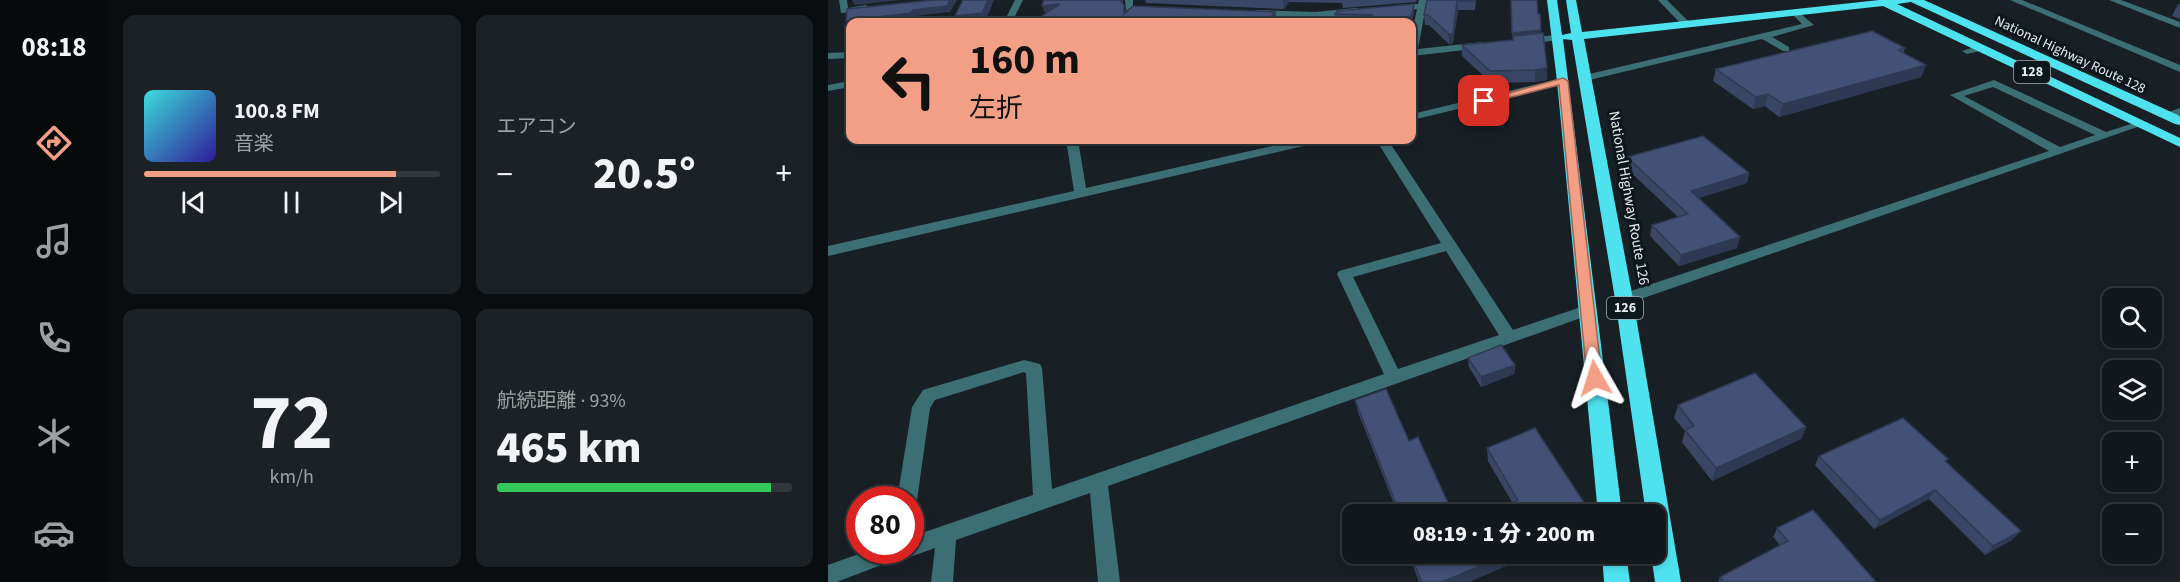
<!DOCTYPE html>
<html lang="ja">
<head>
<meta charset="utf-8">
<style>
	body { margin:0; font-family:"Source Sans 3","Noto Sans JP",sans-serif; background:#1b2125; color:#f1f3f6; height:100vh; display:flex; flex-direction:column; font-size:22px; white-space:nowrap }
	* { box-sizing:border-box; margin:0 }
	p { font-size:20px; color:#9ca0a3 }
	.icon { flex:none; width:33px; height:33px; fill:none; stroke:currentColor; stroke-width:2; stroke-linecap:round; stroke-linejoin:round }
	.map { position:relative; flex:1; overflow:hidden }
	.details { display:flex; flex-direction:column; gap:15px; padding:15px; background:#0a0d0f; width:720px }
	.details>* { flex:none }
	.banner { position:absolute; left:18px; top:18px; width:570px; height:126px; border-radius:12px; box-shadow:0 3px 9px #0003,0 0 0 2px #31373b; background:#f39f85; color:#111; overflow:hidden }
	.buttons { position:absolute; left:1274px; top:288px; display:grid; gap:12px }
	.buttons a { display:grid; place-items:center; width:60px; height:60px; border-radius:12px; background:#12181c; box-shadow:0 3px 9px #0003,0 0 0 2px #31373b; font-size:30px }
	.speed { position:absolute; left:18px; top:486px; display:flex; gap:12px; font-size:30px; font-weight:700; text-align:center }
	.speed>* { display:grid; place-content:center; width:78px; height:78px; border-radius:50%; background:#12181c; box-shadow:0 3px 9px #0003,0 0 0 2px #31373b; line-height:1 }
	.speed .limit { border:9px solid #d22; background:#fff; color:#111 }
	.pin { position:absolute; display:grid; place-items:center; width:51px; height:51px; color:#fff; margin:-26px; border-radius:12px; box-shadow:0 3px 9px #0006 }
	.me { position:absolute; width:66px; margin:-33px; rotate:354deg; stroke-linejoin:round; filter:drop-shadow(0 0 4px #0008) }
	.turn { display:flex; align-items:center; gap:21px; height:126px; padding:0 24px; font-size:27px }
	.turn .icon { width:78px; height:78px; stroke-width:2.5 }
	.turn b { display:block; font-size:42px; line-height:51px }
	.big { font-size:45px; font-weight:800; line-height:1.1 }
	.details .widget { flex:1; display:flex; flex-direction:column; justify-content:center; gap:9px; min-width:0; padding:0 21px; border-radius:12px; background:#1b2125 }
	.details .dial { align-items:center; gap:0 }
	.dial b { font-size:78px; line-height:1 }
	.song { display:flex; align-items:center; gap:18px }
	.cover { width:72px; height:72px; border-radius:9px; background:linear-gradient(135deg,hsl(180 70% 55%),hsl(250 70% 35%)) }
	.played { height:6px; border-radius:3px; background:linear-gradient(90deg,#f39f85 85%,#31373b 85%) }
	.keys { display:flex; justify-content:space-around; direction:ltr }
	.heat { display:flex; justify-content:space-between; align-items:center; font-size:33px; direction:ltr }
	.charge { height:9px; border-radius:4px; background:linear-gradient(90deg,#34c759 93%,#31373b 0) }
	.details .tiles { flex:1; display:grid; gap:15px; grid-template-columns:repeat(2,1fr) }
	.trip { position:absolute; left:514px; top:504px; width:324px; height:60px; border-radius:12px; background:#12181c; box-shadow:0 3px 9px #0003,0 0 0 2px #31373b; font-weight:800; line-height:60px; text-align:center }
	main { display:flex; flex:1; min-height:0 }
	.tab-bar { display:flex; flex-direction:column; width:108px; justify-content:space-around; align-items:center; background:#070a0b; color:#9ca0a3 }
	.tab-bar .icon { width:42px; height:42px }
	.tab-bar .current { color:#f39f85 }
	.tab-bar b { font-size:27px; color:#f1f3f6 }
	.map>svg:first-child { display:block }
</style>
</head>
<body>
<main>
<nav class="tab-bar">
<b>08:18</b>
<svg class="icon current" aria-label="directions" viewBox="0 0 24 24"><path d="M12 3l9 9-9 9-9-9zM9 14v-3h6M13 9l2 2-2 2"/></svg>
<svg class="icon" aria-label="music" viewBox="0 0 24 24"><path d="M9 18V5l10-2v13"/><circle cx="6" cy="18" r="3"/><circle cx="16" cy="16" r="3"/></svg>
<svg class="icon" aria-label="phone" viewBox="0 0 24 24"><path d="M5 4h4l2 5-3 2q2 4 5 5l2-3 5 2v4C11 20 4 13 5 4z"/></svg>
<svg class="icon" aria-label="climate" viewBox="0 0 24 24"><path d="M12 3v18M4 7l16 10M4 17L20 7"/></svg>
<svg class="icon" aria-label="car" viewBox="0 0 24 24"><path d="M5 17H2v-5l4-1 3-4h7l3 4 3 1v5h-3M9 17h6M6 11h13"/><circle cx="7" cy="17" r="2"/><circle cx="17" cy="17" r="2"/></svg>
</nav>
<section class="details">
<div class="tiles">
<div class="widget">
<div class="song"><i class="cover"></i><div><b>100.8 FM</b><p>音楽</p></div></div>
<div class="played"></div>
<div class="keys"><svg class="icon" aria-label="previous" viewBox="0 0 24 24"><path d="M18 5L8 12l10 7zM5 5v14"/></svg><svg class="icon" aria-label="pause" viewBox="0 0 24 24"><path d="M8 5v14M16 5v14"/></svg><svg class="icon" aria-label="next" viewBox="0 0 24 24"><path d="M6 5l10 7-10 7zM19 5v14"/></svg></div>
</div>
<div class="widget"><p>エアコン</p>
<div class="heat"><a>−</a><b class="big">20.5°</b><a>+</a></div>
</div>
<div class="widget dial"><b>72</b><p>km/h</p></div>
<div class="widget"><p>航続距離 · 93%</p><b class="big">465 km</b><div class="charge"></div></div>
</div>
</section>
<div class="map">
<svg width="1352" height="582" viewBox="0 0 1352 582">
	<rect width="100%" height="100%" fill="#182026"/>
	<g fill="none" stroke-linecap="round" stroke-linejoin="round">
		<g fill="#3c6f74" fill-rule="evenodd">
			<polygon points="11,0 19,0 20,8 38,5 42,8 38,11 13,13"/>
			<polygon points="187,0 195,0 184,22 176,22"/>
			<polygon points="297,0 305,0 305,6 321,6 325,9 321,12 298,10"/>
			<polygon points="591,0 599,0 590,49 654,42 659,45 654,48 584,56 584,33 589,9 567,11 563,8 567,5 590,4"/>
			<polygon points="830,0 839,0 861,22 861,26 855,26"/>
			<polygon points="1182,0 1194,0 1352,65 1352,72"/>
			<polygon points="1281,0 1293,0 1352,22 1352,28"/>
			<polygon points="528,8 531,9 531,13 487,18 429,16 424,13 429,10 487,12"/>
			<polygon points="967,9 986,25 944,37 961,47 961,51 955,51 934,39 757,81 752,78 757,75 974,24 962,12"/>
			<polygon points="729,35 732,36 732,40 696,44 691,41 696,38"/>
			<polygon points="1153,45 1158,48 1156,50 1139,54 1134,51"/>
			<polygon points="22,52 22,58 0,59 0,53"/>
			<polygon points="735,78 739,79 739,83 584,120 584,114"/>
			<path d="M1166 80 1278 132 1312 121 1318 124 801 303H791L788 299 791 295 1221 151 1122 95ZM1165 87 1267 135 1232 147 1136 96Z"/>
			<polygon points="22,81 22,87 0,91 0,85"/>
			<polygon points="1352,108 1352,115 1339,118 1333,115"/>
			<polygon points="238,140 250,140 258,188 471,140 490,140 484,144 0,256 0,246 246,191"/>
			<path d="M548 140H560L685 330 759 305 764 306 767 310 764 314 280 486 292 582H270L262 493 128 540 125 582H103L107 548 82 557 79 555 9 582H0V565L42 550H82V537L205 495 198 373 196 372 107 400 102 408 89 500 82 507V500H69L84 407 95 390 196 360 212 364 214 368 224 489 556 374 509 274 511 271 613 243ZM618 251 671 335 570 369 525 277Z"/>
		</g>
		<g fill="#4ee2ef" fill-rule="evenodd">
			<polygon points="719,0 729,0 734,35 743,33 738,0 748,0 754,32 1051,0 1096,0 1352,116 1352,125 1347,124 1083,2 1069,4 1352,138 1352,147 1055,6 756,39 805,299 853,582 827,582 823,554 828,554 828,514 818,514 787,299 744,40 735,39 794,514 770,514 729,81"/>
			<polygon points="774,554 798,554 802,582 776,582"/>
		</g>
	</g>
	<g fill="#3a4665">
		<polygon points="295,0 295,4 298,12 449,19 446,22 205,22 219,13 217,13"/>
		<polygon points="317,0 589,0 588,2 515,8 514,3 461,2 456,9 318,3"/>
		<polygon points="599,0 648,0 647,10 630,10 625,43 621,44 601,25 597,25 596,15"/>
		<polygon points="683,0 710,14 719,68 719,80 707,82 663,83 634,56 634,45 685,40"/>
		<polygon points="1350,4 1352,4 1352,19 1344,16"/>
		<polygon points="586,12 584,22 508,21 507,14"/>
		<polygon points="1077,48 1075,53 1098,65 1093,77 951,117 937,106 925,109 885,81 888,69"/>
		<polygon points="799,157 921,173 919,183 871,198 912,237 909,248 851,266 822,236 824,225 850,217 797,167"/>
		<polygon points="640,358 687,365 686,374 653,387 641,367"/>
		<polygon points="527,400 581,441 625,514 570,514 530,412"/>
		<polygon points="850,405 978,427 973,439 884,481 854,442 857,431 846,418"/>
		<polygon points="659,448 759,507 758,514 654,514 684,502 660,461"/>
		<polygon points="991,456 1118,462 1184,540 1157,555 1101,499 1046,529 987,465"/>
		<polygon points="949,528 1048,582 890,582 892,577 952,545 945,537"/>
		<polygon points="581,554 701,554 701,556 641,582 591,582"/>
	</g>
	<g fill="#2f3953">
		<polygon points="24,0 72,0 27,5"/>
		<polygon points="122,0 129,0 122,12 88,16 87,20 62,22 22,22 22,27 18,21 85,10"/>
		<polygon points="160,0 166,0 158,20 130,22 127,16"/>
		<polygon points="455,0 461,0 461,2 456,9"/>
		<polygon points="629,1 630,10 625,43 621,44 621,34"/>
		<polygon points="232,4 235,11 217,13 214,6"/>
		<polygon points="586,4 586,12 584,24 583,17"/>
		<polygon points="447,12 449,19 446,22 439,22"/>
		<polygon points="713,30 713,34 684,37 684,33"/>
		<polygon points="1098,65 1093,77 951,117 955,104"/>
		<polygon points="719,68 719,80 707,82 707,70"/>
		<polygon points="940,94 937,106 925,109 928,97"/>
		<polygon points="921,173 919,183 861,201 863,191"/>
		<polygon points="912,237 909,248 851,266 853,255"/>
		<polygon points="687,365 686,374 653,387 653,377"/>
		<polygon points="978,427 973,439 884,481 888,468"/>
		<polygon points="1107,490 1101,499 1046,529 1052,520"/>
		<polygon points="759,507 758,514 742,514"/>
		<polygon points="1193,531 1184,540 1157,555 1165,546"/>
		<polygon points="680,554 701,554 701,556 641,582 614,582"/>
	</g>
	<g fill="#435176" stroke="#2f3953" stroke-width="1.5">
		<polygon points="105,0 122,0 119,6 85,10 83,13 18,21 19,9"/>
		<polygon points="135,0 160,0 154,13 127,16"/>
		<polygon points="216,0 292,0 296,5 296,14 305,6 447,12 439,22 325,22 326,22 254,18 249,22 205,22 232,4 214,6"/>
		<polygon points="599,0 647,0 647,1 629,1 625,34 621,34 600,15 596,15"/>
		<polygon points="683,0 709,0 710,14 712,14 713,30 684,33"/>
		<polygon points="586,4 583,17 571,17 570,22 541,22 544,15 507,14 509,11"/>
		<polygon points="1044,31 1077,48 1070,50 1098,65 955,104 940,94 928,97 888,69"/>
		<polygon points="715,33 719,68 707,70 662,71 634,45 685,40 685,36"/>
		<polygon points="875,136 921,173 863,191 912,237 853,255 824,225 860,214 799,157"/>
		<polygon points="673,345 687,365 653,377 640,358"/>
		<polygon points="927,373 978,427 888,468 857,430 866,426 850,405"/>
		<polygon points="558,389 581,441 590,437 625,514 572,514 527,400"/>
		<polygon points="1075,418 1120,459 1117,461 1193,531 1165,546 1107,490 1052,520 991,456"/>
		<polygon points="707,428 759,507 742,514 654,514 690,500 659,448"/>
		<polygon points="985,510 1048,582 896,582 892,577 960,541 949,528"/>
		<polygon points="582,554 680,554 614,582 594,582"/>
	</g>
	<polygon fill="#f39f85" stroke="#9e6756" stroke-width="1.5" points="735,78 740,81 774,378 772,383 761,383 759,378 731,85 656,104 651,101"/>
	<g text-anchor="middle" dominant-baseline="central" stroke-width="6" stroke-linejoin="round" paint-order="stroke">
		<g font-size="14" fill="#e6ecf0" stroke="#0e171c">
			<text transform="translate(1242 55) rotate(25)">National Highway Route 128</text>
		</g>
		<g fill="#0e171c" stroke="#a5acb0" stroke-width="1.5">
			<rect x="1186" y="61" width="36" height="22" rx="4.5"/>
			<rect x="779" y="297" width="36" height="22" rx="4.5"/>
		</g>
		<g font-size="14" font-weight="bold" fill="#e6ecf0">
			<text x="1204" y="72">128</text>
			<text x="797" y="308">126</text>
		</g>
		<g font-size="15" fill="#e6ecf0" stroke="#0e171c">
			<text transform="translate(801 198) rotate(80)">National Highway Route 126</text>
		</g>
	</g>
</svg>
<div class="buttons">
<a><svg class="icon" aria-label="search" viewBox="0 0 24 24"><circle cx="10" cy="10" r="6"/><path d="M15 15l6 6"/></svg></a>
<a><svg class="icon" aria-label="layers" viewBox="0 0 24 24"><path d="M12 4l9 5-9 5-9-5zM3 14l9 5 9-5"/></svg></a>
<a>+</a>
<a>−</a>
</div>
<div class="speed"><div class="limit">80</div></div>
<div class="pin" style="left:656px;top:101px;background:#d93025"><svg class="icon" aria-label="arrive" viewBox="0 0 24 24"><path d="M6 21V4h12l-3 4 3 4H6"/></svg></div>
<svg class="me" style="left:767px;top:378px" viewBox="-20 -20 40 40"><path d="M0-17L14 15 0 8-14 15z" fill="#f39f85" stroke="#fff" stroke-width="4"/></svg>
<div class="trip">08:19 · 1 分 · 200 m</div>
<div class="banner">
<div class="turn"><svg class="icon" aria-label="left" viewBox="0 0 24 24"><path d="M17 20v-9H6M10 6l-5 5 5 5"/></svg><div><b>160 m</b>左折</div></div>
</div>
</div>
</main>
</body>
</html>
